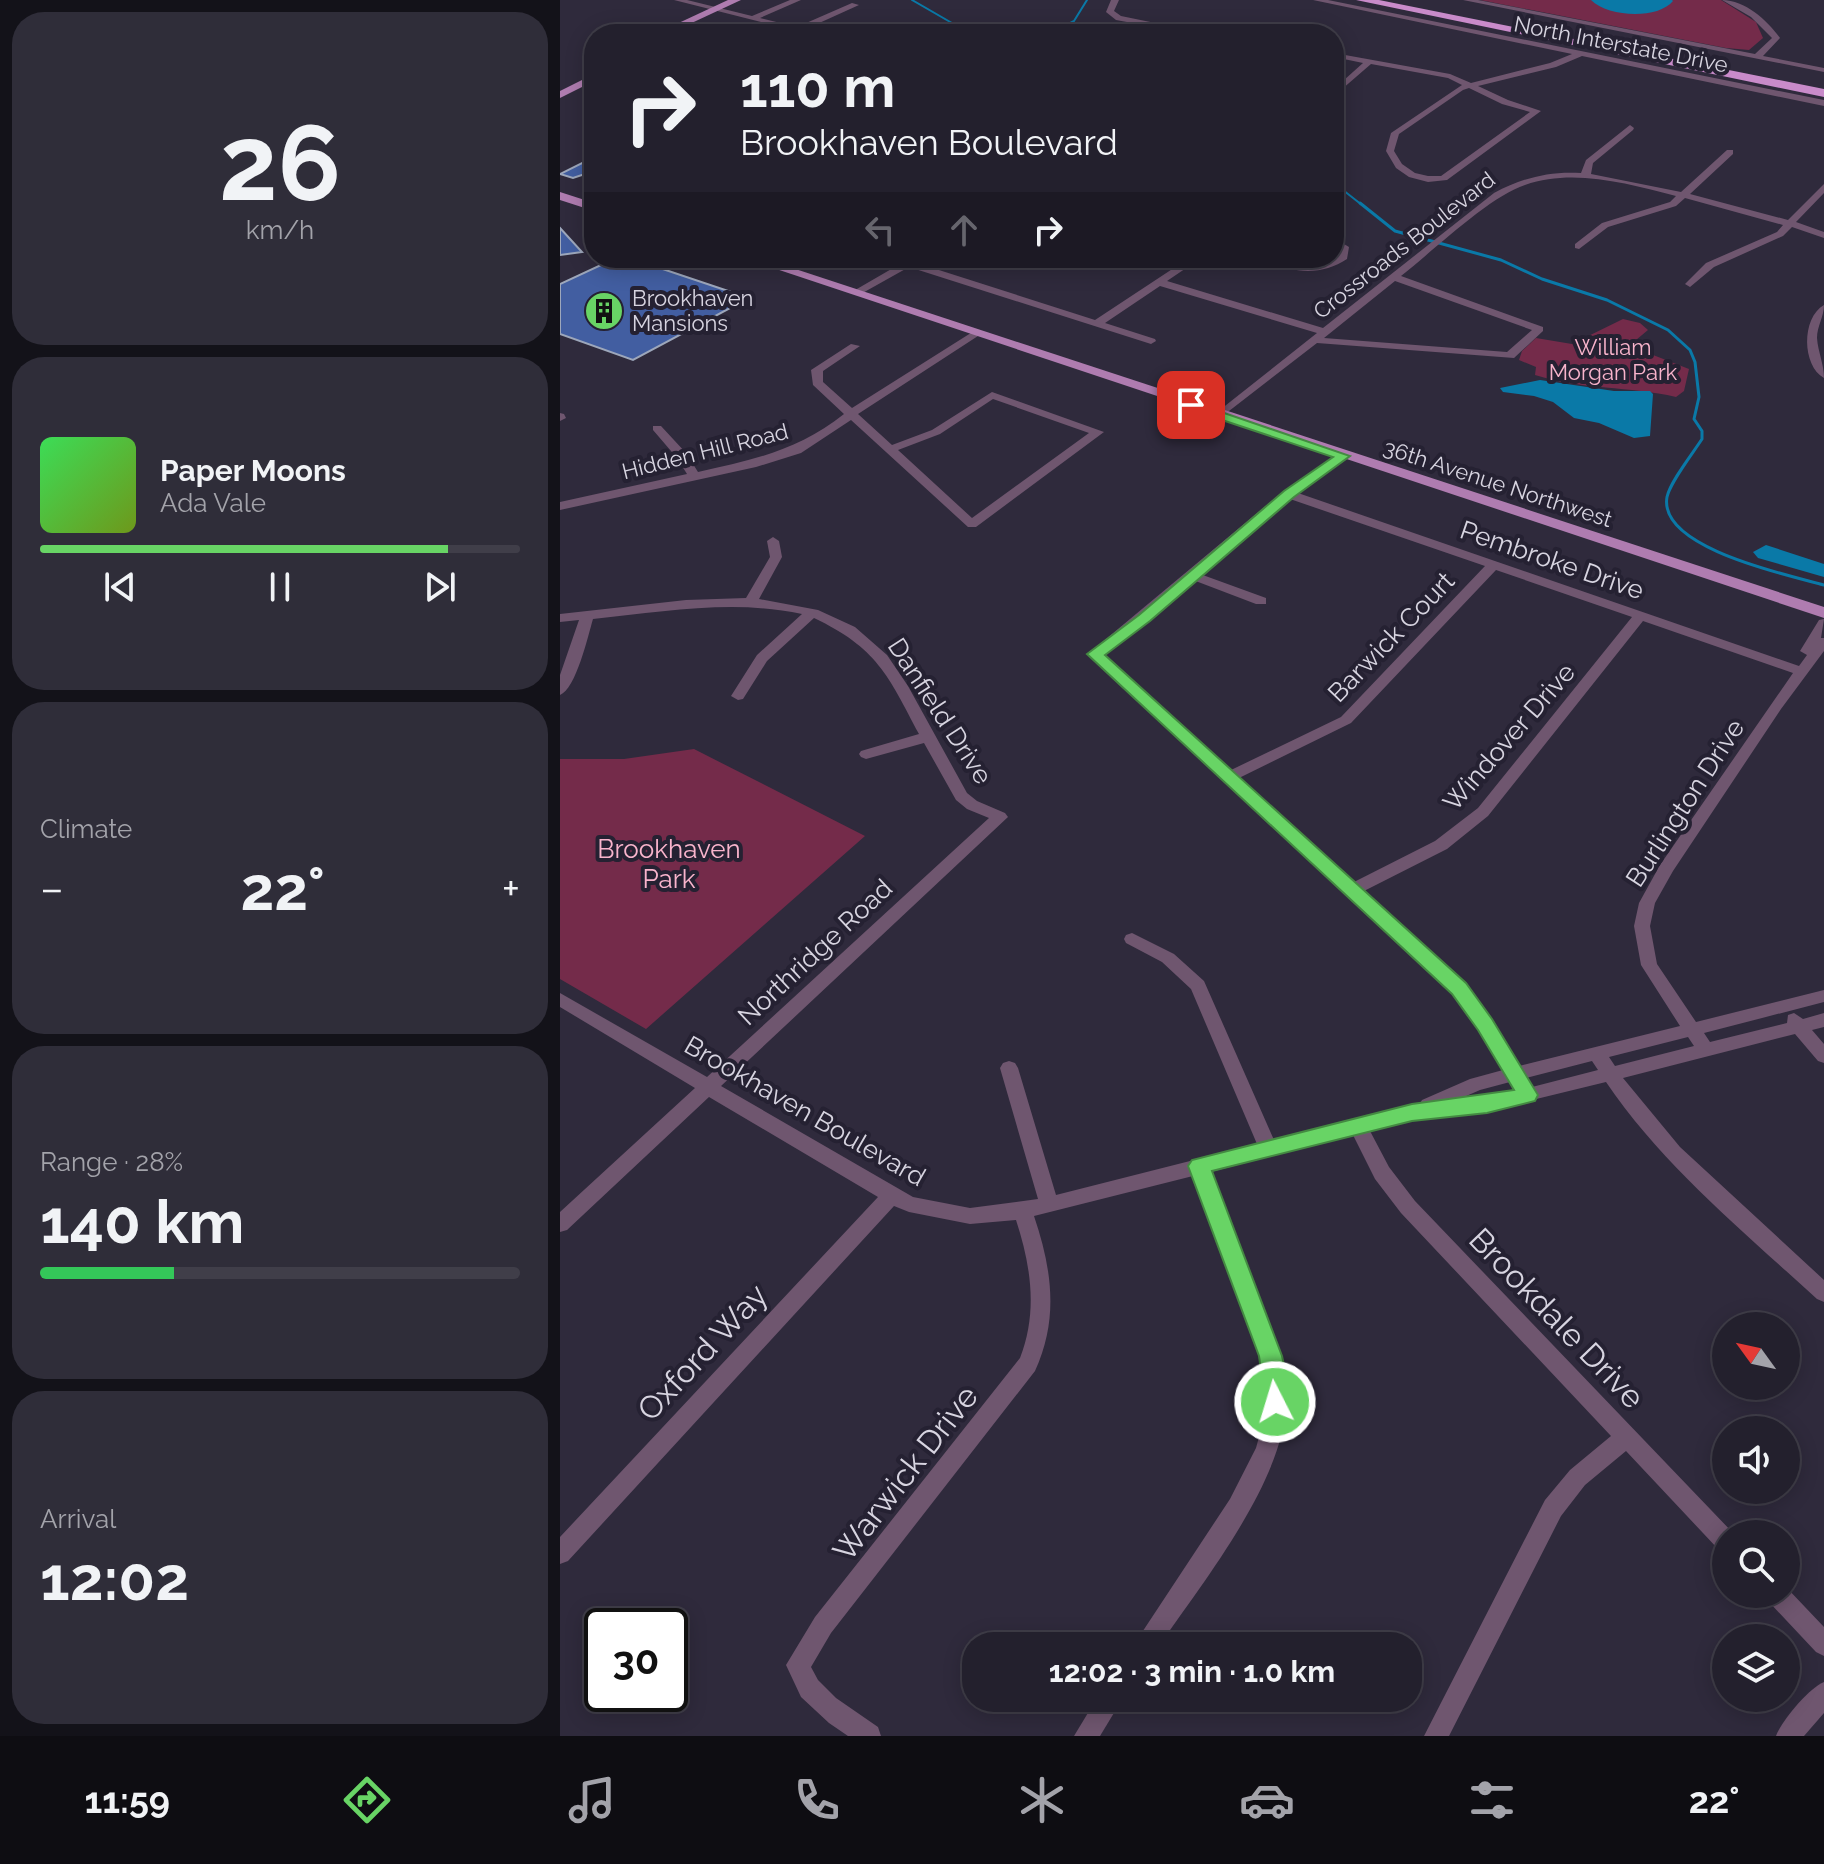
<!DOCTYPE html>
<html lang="en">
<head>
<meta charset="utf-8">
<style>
	body { margin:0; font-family:Raleway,sans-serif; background:#2f2d39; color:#f1f3f6; height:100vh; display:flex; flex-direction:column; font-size:30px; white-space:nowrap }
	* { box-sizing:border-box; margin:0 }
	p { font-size:26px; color:#a3a3aa }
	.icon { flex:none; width:44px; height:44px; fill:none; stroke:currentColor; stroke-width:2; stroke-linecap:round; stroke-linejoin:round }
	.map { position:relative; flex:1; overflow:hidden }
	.panel { display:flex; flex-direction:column; gap:12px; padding:12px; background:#131219; width:560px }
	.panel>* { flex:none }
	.top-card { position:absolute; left:24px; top:24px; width:760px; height:244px; border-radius:32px; box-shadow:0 4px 20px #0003,0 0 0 2px #403e49; background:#23202d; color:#f1f3f6; overflow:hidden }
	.needle { width:52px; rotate:303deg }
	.buttons { position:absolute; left:1152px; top:1312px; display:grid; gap:16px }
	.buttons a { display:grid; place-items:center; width:88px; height:88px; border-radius:50%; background:#23202d; box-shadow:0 4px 20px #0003,0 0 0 2px #403e49; font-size:40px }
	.speed { position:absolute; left:24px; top:1608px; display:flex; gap:16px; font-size:40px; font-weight:700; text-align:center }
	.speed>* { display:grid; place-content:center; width:104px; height:104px; border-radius:50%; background:#23202d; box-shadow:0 4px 20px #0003,0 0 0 2px #403e49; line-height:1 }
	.speed .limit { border:4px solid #111; border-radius:12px; background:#fff; color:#111 }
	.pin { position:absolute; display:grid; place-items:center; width:68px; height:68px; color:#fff; margin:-34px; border-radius:16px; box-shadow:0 4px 12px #0006 }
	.me { position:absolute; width:88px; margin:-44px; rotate:355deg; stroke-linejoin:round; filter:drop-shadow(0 0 6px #0008) }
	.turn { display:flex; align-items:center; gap:28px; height:168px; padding:0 24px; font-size:36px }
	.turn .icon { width:104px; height:104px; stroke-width:2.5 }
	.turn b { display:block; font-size:56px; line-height:68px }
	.lanes { display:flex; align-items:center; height:76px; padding:0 24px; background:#0003; justify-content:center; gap:40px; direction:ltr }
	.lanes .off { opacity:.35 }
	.big { font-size:60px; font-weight:700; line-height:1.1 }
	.panel .card { flex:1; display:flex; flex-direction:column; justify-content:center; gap:12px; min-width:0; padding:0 28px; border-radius:32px; background:#2f2d39 }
	.panel .dial { align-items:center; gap:0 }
	.dial b { font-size:104px; line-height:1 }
	.song { display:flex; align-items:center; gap:24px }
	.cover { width:96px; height:96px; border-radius:12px; background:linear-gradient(135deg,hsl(130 70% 55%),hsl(80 70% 35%)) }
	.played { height:8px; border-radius:4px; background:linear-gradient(90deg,#68d465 85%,#403e49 85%) }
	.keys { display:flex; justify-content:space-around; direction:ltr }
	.heat { display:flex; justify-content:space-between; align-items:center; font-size:44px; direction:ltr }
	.charge { height:12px; border-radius:6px; background:linear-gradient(90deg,#34c759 28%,#403e49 0) }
	.trip { position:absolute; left:402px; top:1632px; width:460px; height:80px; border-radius:32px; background:#23202d; box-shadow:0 4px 20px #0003,0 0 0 2px #403e49; font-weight:700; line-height:80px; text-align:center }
	.dock { display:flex; height:128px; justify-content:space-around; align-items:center; background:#0e0d12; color:#a3a3aa }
	.dock .icon { width:56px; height:56px }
	.dock .current { color:#68d465 }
	.dock b { font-size:36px; color:#f1f3f6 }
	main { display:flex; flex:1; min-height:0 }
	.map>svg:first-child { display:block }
</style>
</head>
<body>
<main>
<section class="panel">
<div class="card dial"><b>26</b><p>km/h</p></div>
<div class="card">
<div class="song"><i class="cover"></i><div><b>Paper Moons</b><p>Ada Vale</p></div></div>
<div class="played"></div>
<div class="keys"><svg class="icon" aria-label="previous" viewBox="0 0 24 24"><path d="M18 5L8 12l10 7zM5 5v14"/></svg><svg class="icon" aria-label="pause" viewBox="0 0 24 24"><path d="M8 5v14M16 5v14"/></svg><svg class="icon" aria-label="next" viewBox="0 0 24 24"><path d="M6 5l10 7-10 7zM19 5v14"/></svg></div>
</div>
<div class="card"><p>Climate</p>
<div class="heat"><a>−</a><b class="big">22°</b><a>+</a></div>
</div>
<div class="card"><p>Range · 28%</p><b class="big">140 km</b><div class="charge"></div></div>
<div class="card"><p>Arrival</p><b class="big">12:02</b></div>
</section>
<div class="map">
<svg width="1264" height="1736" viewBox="0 0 1264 1736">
	<rect width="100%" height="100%" fill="#2f2a3c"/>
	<g fill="#742b4a">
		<polygon points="920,0 1161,0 1196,22 1203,38 1189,50 1166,48"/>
		<path d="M1063 319 1080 323 1088 330 1076 340 1088 353 1129 369 1124 391 1116 397C1069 386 1022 390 975 375L976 367 959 360 962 351 976 338 1012 344Z"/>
		<polygon points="134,749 305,836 86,1029 0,979 0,759 64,759"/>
	</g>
	<g fill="#0a79a7">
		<path d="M1031 0H1112L1113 1C1097 20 1048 17 1031 0Z"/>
		<polygon points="980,380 1054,391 1090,391 1093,394 1090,436 1074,438 1039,423 1014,418 993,402 974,396 943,392 940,388"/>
		<polygon points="1206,545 1264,564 1264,577 1198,558 1193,552"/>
	</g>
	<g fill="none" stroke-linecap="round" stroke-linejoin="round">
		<g stroke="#0a79a7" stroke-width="2">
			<polyline points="352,0 411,34"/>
			<polyline points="490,34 514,21 527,0"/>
			<polyline points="774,183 802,205"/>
		</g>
		<path stroke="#0a79a7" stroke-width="3" d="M800 203 835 231 941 260 982 279 1047 300 1108 330 1130 350 1135 362 1139 397 1134 419 1142 431V439C1133 453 1110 482 1107 497 1098 548 1228 575 1264 585"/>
	</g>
	<g fill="#425ea1" stroke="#9da7bb" stroke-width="2">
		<polygon points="34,157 34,171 13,178 0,174"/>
		<polygon points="0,228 22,252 0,255"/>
		<polygon points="56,258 70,258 189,298 73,360 0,334 0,284"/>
	</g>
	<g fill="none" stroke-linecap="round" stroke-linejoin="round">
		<g fill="#6f566f" fill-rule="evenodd">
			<polygon points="114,0 127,0 192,16 230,0 241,0 200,18 237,27 292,3 299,5 246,29 262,34 248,34"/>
			<polygon points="551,0 559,0 554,11 561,16 649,34 632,34 556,20 546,12"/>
			<path d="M753 0H768L1264 100V106L1022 56 996 67 918 86 948 100 981 111 887 180 868 182 849 177 836 168 826 151 831 133 902 85 888 78 811 64 774 96V89L803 63 774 57V53L890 74 911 83 990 63 1012 54ZM909 88 942 104 970 112 881 176H868L855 173 842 164 834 151 839 134 903 90Z"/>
			<path d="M903 0H918L1195 54 1212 38 1191 17 1162 0C1185 0 1207 20 1220 38L1203 56 1264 68V72Z"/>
			<polygon points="338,26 341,30 332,34 322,34"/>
			<path d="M1070 125 1074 128 1073 130 1033 163 1031 174 1121 192 1167 150H1173V154L1130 194 1228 220 1264 184V193L1236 222 1264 232V238L1232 227 1223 236 1154 267 1130 287 1125 284 1146 263 1217 232 1223 225 1125 198 1116 206 1048 227 1019 249 1015 248V244L1042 223 1110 202 1116 196C1068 184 1014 168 965 185 930 196 873 251 841 276L983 327V331L954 358 757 343 660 418 656 417V413L757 333 600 286 545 323 595 339 596 341 591 344 349 267 299 295 290 293 340 264 325 258 347 260 353 258 358 261 357 263 535 320 629 258H641L607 281 763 328 934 193C962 178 989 171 1021 173L1026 160ZM835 281 972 330 947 352 764 338Z"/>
			<polygon points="34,194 34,201 21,206 16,203"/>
			<path d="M784 244 789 247 787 259C762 276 730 274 705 258 734 258 750 275 778 256L779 247Z"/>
			<path d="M1264 305C1264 317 1257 326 1257 338 1258 352 1264 364 1264 378 1242 366 1241 318 1264 305Z"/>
			<path d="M414 331 418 332V336L298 414 332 445 372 430 432 392 544 432 416 527H408L291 420 241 453 196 467 0 510V502L127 474 117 458 93 430V426H101L126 453 138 472C193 460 239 450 284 414L253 385 251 370 291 344 300 346 263 371V382L292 408ZM433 399 529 433 412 518 338 450 380 434Z"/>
			<polygon points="0,413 4,414 6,418 0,421"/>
			<path d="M783 452 789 456 787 459 738 493 1239 666 1247 655 1240 651 1259 620 1264 619 1261 638H1264V651L1221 709 1113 871 1095 903 1090 926 1097 964 1136 1022 1264 990V1002L1144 1033 1150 1042 1227 1023 1228 1015 1234 1013 1243 1019 1264 1013V1027L1252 1030 1264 1044V1063L1258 1061 1235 1034 1063 1078 1120 1147 1264 1280V1302L1257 1299C1183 1231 1103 1166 1046 1082L927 1111 852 1120 810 1131 829 1167 855 1201 1174 1534H1166V1552L1158 1549 1066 1451 1025 1485 1001 1516 889 1736H864L985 1500 1010 1470 1051 1436 841 1213 815 1179 793 1135 651 1172C666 1213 682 1255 698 1296 709 1327 723 1356 726 1389 733 1471 644 1580 599 1646H573L670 1499 696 1448 705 1415V1390L700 1356 633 1176 474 1216C492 1269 499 1319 475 1371L271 1633 251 1667 258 1680 276 1698 318 1727 321 1736H288L269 1723 241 1697 226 1665 255 1617 460 1358C478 1312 471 1266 456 1220L410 1224 349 1212 334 1206 8 1561 0 1564V1537L318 1197 149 1097 7 1230 0 1232V1212L135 1088 0 1007V993L147 1077 429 818 407 809 396 800 364 743 306 759 301 757 299 754 301 751 359 734C328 675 317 648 254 618L207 661 183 699 178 700 171 696 197 655 242 614C172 599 104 612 33 619 28 636 16 689 0 695V675L19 620 0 622V614L126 600 186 598 210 557 207 541 213 537 219 541 222 557 199 599 258 610 295 627 327 655 348 686 407 793 417 801 445 813 448 817 161 1086 353 1197 410 1208 478 1199 440 1068 443 1063 449 1061 455 1063 458 1068 496 1195 697 1144 631 989 602 962 566 943 564 939 566 935 572 933 614 954 644 981 714 1140 859 1105 862 1100 910 1079 943 1070 919 1029 893 993 528 654 714 499ZM730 499 925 566 781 717 671 770 543 654 633 580 696 604H706V598L640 574ZM936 570 1072 617 918 808 875 841 794 882 679 778 791 723ZM1083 621 1233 673 1100 865 1079 903 1074 926 1081 965 1120 1026 959 1066 931 1019 905 983 804 891 887 849 928 816ZM1128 1037 1134 1046 1055 1066 1049 1057ZM1032 1061 1038 1070 972 1087 966 1078ZM950 1082 955 1090 897 1100 920 1090Z"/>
			<polygon points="1226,1587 1264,1627 1264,1656 1256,1652 1209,1602 1205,1594 1226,1594"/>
			<path d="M1264 1682V1713L1244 1736H1216C1222 1720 1249 1688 1264 1682Z"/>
			<polygon points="537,1698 563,1698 540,1736 514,1736"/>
		</g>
		<g fill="#af7cb0" fill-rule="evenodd">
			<polygon points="168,0 181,0 108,34 95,34"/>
			<polygon points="34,74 34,81 0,98 0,91"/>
			<polygon points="0,192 34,203 34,211 0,200"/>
			<polygon points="183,258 202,258 1264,607 1264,618"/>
		</g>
		<polygon fill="#c98bca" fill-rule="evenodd" points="796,0 819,0 1264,89 1264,97"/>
	</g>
	<path fill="#68d465" stroke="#448a42" stroke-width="2" d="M626 403H635L790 456 734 497 590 621 545 655 906 983 932 1019 978 1095 975 1101 927 1113 852 1121 652 1171 722 1356C726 1374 732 1393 724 1410L715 1413 707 1410C700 1394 702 1373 699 1356L628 1166 632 1160 852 1104 954 1090 918 1030 892 994 527 654 579 615 724 491 773 457 626 408Z"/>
	<defs>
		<g id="building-disc" transform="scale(2)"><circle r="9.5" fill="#68d465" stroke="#252132"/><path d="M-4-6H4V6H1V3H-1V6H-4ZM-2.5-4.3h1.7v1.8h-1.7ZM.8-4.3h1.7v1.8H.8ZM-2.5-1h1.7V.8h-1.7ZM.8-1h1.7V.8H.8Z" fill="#111"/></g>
	</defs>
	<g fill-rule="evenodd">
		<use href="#building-disc" x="44" y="311"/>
	</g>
	<g text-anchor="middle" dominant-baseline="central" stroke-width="8" stroke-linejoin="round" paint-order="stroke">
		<g font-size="22" fill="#d7d4e0" stroke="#252132">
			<text transform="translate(1061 44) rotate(11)">North Interstate Drive</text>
			<text transform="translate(844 245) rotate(-38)">Crossroads Boulevard</text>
			<text transform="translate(145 451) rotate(-14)">Hidden Hill Road</text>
			<text transform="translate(938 483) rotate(18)">36th Avenue Northwest</text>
		</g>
		<g font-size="22" fill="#d7d4e0" stroke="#252132" text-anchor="start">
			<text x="72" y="298">Brookhaven<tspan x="72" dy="25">Mansions</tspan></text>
		</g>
		<g font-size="22" fill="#f9b4cc" stroke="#252132">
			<text x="1053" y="347">William<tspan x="1053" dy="25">Morgan Park</tspan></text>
		</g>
		<g font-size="26" fill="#d7d4e0" stroke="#252132">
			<text transform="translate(992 560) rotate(19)">Pembroke Drive</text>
			<text transform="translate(831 637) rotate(-46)">Barwick Court</text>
			<text transform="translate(380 711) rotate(57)">Danfield Drive</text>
			<text transform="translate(949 737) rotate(-49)">Windover Drive</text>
			<text transform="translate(1125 803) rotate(-57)">Burlington Drive</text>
			<text transform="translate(255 952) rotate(-43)">Northridge Road</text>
			<text transform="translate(245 1111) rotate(30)">Brookhaven Boulevard</text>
		</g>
		<g font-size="26" fill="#f9b4cc" stroke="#252132">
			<text x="109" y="849">Brookhaven<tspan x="109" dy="30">Park</tspan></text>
		</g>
		<g font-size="32" fill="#d7d4e0" stroke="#252132">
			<text transform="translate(997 1318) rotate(46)">Brookdale Drive</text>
			<text transform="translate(142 1352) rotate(-47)">Oxford Way</text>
			<text transform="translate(345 1473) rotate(-52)">Warwick Drive</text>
		</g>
	</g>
</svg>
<div class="buttons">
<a><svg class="needle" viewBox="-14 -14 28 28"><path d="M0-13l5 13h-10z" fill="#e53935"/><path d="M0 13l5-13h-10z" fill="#a3a3aa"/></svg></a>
<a><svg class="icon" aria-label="sound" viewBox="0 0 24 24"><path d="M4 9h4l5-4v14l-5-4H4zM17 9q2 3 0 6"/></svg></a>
<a><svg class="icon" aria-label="search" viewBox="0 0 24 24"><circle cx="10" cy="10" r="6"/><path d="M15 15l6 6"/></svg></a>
<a><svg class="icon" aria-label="layers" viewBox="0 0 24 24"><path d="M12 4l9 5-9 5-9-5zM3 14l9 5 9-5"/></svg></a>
</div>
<div class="speed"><div class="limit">30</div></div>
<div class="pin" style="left:631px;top:405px;background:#d93025"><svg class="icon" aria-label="arrive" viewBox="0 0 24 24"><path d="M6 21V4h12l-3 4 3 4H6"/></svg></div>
<svg class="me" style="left:715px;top:1402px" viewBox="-20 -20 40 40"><circle r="17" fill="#68d465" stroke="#fff" stroke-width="3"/><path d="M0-11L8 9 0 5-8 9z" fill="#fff"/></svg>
<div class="trip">12:02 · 3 min · 1.0 km</div>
<div class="top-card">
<div class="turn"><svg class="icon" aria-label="right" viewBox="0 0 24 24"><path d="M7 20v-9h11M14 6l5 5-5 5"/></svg><div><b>110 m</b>Brookhaven Boulevard</div></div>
<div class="lanes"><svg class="icon off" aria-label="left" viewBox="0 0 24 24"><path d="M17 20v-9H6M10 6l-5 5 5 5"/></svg><svg class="icon off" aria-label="ahead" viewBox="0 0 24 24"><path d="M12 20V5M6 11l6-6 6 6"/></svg><svg class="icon" aria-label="right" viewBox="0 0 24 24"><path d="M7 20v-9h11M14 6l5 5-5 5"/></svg></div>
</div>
</div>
</main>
<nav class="dock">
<b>11:59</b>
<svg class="icon current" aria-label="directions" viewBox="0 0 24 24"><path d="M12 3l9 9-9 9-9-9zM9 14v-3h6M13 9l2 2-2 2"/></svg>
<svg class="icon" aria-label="music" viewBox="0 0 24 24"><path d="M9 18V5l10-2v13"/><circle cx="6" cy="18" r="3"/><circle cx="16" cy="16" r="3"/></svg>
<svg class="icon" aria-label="phone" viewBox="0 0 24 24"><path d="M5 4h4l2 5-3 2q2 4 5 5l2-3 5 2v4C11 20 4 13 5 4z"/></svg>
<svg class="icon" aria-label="climate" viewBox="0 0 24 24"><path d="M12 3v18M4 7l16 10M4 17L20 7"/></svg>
<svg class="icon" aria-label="car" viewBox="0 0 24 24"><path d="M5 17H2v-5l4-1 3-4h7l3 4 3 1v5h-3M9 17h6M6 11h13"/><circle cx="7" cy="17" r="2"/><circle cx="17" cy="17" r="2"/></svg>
<svg class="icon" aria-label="filters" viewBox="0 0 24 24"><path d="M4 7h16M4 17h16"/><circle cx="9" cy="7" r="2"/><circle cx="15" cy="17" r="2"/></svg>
<b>22°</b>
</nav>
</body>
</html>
